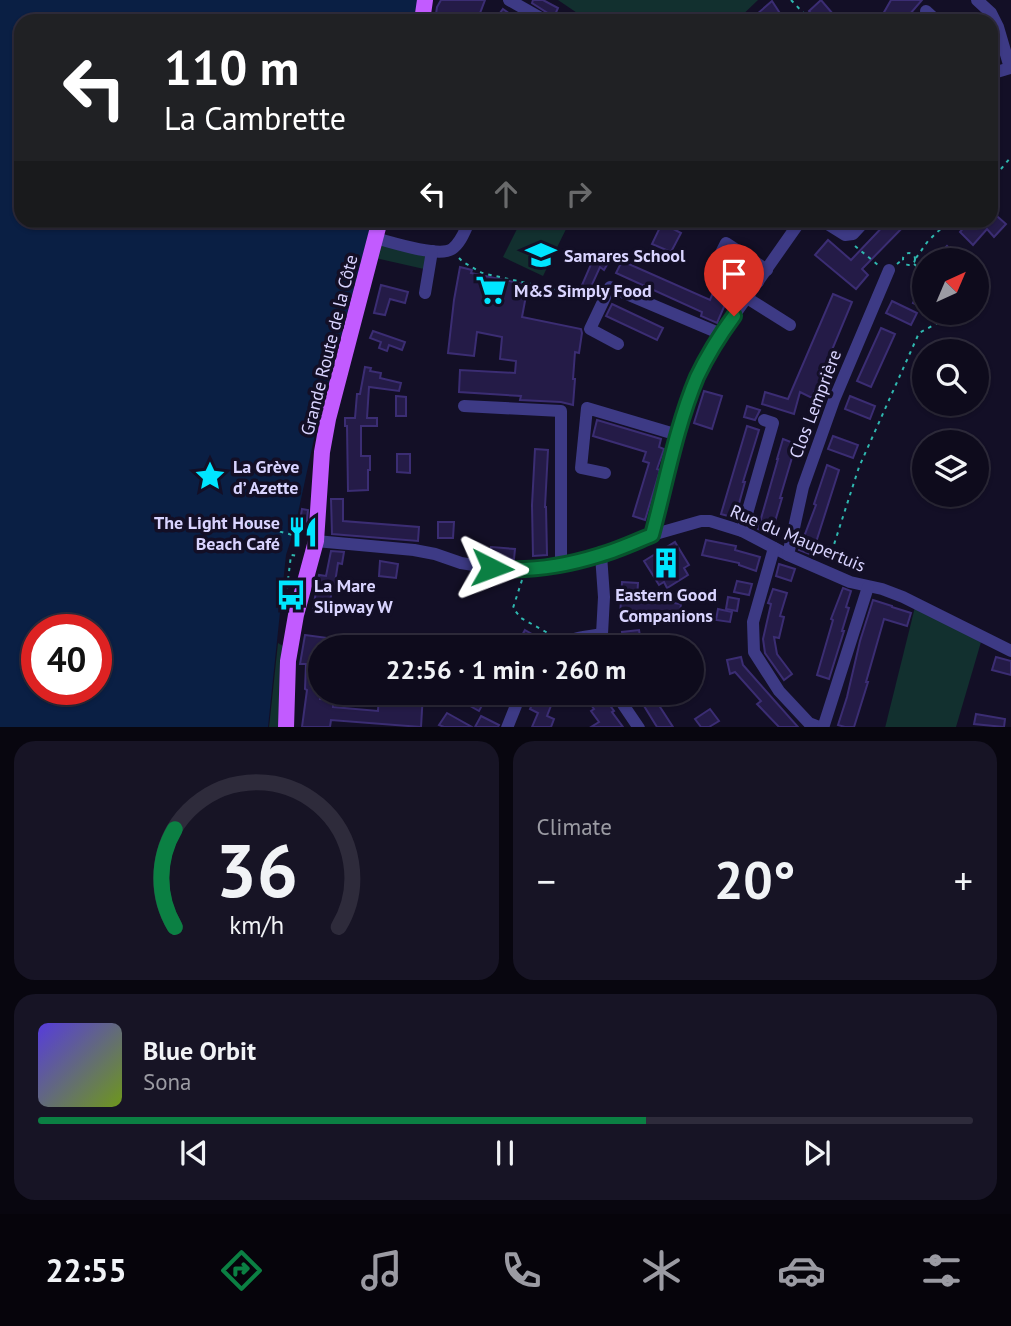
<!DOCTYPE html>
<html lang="en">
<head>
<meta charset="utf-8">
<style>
	body { margin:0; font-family:"PT Sans",sans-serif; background:#171425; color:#f1f3f6; height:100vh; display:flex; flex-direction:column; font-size:26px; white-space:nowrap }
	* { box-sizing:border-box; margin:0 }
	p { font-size:23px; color:#9b9ba3 }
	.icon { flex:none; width:38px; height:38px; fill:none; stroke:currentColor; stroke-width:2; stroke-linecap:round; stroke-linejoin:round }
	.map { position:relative; height:727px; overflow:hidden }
	.details { display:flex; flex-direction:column; gap:14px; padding:14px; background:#08060f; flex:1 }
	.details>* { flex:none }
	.top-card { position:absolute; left:14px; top:14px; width:984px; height:214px; border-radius:21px; box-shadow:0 2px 5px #0004,0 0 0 2px #2e2b3b; background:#202124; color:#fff; overflow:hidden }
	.needle { width:46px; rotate:44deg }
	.fabs { position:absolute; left:912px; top:248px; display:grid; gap:14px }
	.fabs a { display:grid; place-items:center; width:77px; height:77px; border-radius:50%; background:#0e0b1c; box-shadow:0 2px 5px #0004,0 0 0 2px #2e2b3b; font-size:35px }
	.speed { position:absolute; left:21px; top:614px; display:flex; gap:14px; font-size:35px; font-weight:700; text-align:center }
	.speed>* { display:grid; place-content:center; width:91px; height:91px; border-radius:50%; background:#0e0b1c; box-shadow:0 2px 5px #0004,0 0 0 2px #2e2b3b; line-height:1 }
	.speed .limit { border:10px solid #d22; background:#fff; color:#111 }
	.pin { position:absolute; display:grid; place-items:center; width:60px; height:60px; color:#fff; margin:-72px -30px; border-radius:50% 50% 50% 0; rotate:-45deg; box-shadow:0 0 7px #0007 }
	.pin .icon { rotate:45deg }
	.me { position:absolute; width:77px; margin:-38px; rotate:93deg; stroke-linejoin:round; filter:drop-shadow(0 0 5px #0008) }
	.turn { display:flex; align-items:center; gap:24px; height:147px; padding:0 35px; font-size:32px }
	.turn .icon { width:91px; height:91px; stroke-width:2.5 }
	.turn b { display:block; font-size:49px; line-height:60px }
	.lanes { display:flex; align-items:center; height:66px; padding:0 35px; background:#0003; justify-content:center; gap:35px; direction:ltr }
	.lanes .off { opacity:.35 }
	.big { font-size:52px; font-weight:600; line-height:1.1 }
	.details .card { flex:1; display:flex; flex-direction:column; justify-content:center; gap:10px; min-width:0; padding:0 24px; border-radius:21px; background:#171425 }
	.details .dial { align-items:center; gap:0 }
	.dial svg { height:182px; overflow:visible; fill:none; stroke:#2e2b3b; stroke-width:7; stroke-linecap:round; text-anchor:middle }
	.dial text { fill:#f1f3f6; stroke:none }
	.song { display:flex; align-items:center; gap:21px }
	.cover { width:84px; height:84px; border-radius:10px; background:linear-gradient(135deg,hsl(250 70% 55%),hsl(80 70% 35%)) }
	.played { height:7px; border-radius:4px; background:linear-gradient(90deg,#0b8043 65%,#2e2b3b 65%) }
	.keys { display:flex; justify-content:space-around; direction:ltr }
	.heat { display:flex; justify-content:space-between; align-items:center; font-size:38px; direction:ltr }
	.details .tiles { flex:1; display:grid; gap:14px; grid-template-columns:1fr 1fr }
	.card:last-child { grid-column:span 2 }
	.trip { position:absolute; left:308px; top:635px; width:396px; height:70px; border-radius:35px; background:#0e0b1c; box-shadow:0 2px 5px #0004,0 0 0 2px #2e2b3b; font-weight:600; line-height:70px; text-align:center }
	.menu { display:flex; height:112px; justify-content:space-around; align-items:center; background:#06040b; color:#9b9ba3 }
	.menu .icon { width:49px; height:49px }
	.menu .current { color:#0b8043 }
	.menu b { font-size:32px; color:#f1f3f6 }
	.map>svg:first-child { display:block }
</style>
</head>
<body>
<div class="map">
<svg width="1011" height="728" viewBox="0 0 1011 728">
	<rect width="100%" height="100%" fill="#130f26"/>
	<g fill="#12302f">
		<polygon points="558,0 758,0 736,21 589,21"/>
		<polygon points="521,221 570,221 543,276 503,257"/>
		<polygon points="375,238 432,251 424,269 371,257"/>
		<polygon points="916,603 981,642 956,727 885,728"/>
		<polygon points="278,643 290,650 286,701 279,707 280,727 269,728"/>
	</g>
	<path fill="#0a1f44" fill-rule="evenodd" d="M0 0H419L416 21H21V220L372 221 317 425 295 527 286 555 268 727H0ZM37 630H96V690H37Z"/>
	<g fill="#241b47" stroke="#3b2d73" stroke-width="2">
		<polygon points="441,0 485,0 477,21 435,21 437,7"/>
		<polygon points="533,0 543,0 558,8 554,17 532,3"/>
		<polygon points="821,0 839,21 818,21 809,11"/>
		<polygon points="891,0 922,0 904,21 879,21"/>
		<polygon points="772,1 785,21 749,21"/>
		<polygon points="503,9 520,21 494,21"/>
		<polygon points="990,210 1006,224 994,237 987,229 973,245 960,232 970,220 990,220"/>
		<polygon points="889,220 910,220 862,269 868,275 856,289 815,255 828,240 851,260"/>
		<polygon points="662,223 681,233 671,252 652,244"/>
		<polygon points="947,246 962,261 932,261"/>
		<polygon points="595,255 608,263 604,270 600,267 590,289 582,285"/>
		<polygon points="622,261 710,300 719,278 734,284 717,323 701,316 702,312 616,273"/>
		<polygon points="460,267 472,270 471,273 528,285 522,317 581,329 582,333 579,353 575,352 573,379 575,379 573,405 561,402 520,400 521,396 459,392 460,370 515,373 516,361 500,359 502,337 477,332 474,356 448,353 454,300"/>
		<polygon points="924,280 924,308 913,303"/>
		<polygon points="381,285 408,292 405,303 390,299 385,315 374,313"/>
		<polygon points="833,294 852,302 812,398 800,392 794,414 762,404 765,392 788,399"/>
		<polygon points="892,301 917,313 911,325 886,313"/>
		<polygon points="612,304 663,328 657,340 606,316"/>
		<polygon points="881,328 895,334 871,387 857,381"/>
		<polygon points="373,331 405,342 402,350 389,345 387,351 379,348 381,342 370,338"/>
		<polygon points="365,367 371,368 370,371 381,373 380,378 401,383 399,391 369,387 367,418 377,418 377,426 361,426 361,456 370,456 370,470 368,470 368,490 348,491 347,426 345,426 345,418 355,418 357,394 360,394"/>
		<polygon points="704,391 722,396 712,429 694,423"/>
		<polygon points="396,396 406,397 406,416 396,416"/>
		<polygon points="850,396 875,406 870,419 845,409"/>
		<polygon points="747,406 760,410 755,420 744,417"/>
		<polygon points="597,420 661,439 659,447 664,449 657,469 660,470 645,520 633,516 649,463 643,461 646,452 593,436"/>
		<polygon points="747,426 759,430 743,482 745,482 735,518 721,514"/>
		<polygon points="833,436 858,445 853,458 828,449"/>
		<polygon points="783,439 796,444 780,498 782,498 774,525 779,526 776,536 758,529 778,459 777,459"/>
		<polygon points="535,449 548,450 545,507 546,507 547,555 533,556 532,505"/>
		<polygon points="397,454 410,454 410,473 397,472"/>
		<polygon points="827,465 839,470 812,555 799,550 816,505 814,504"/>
		<polygon points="331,499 343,499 343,521 419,527 418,541 332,534"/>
		<polygon points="302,509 308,510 306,530 299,527"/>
		<polygon points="438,522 454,522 453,538 438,538"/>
		<polygon points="706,540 736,546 735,550 760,557 756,571 739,565 739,563 702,555"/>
		<polygon points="675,542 689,565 684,568 688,575 667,588 664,582 659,585 644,561"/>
		<polygon points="491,547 515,549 514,559 491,557"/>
		<polygon points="331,551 344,552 342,564 338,563 334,589 332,588 329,611 313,609 319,575 326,576"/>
		<polygon points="380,561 398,564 396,578 379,576"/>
		<polygon points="779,564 795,569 791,581 776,576"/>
		<polygon points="737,581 752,584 749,595 734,592"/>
		<polygon points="622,582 638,583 637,598 681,604 679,619 636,612 635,619 620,617"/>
		<polygon points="843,588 851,591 846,607 849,608 842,631 844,631 829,679 817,675 833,620 831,619"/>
		<polygon points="773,589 787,593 780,616 784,617 779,638 774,637 777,654 792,674 784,680 765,653 763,639 771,604 768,603"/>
		<polygon points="728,597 739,599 737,611 726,609"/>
		<polygon points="873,600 892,606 892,607 911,613 907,626 884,619 866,682 868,682 854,727 845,727 838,725 847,697 860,641"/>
		<polygon points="718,609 732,612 730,622 716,620"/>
		<polygon points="525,630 542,640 538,648 515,648"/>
		<polygon points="639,630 642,648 624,648 622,632"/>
		<polygon points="305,635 328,638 327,648 320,648 320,699 333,700 333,707 378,711 379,693 423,693 421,727 331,720 330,727 302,727 307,690 305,689 306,664 300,664"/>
		<polygon points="445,637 469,640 468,648 444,648"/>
		<polygon points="741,657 743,665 798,727 779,727 757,704 761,701 735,672 730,674 727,660"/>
		<polygon points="996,657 1011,661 1011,675 992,670"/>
		<polygon points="470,693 489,693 479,711 465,703"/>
		<polygon points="537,693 556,693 547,716 554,719 551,727 532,727 538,713 530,709"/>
		<polygon points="590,693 610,693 611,696 606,700 614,711 612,712 623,727 591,727 599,722 591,711 594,709 585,697"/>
		<polygon points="636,693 651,693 673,727 657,727"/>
		<polygon points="710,709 719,721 709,727 701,727 695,719"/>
		<polygon points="447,713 472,727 444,727 439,725"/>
		<polygon points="976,714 1005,719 1004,727 974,724"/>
		<polygon points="481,716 499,725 498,727 475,727"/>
	</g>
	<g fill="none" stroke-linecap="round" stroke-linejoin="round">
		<g stroke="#2fb8b0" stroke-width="2" stroke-dasharray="3.5 5" stroke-linecap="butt">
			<polyline points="791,0 811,21"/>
			<polyline points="990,182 1011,157"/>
			<polyline points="991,183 999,190"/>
			<polyline points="855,246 878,265"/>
			<circle cx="909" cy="259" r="6"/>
			<polyline points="459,258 463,262 482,273 593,298"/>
			<polyline points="916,258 928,241 950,220"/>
			<polyline points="897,264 903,259"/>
			<polyline points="914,264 924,272"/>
			<polyline points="247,523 304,538"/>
			<polyline points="829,560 859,467 919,333 943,320 946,313"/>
			<polyline points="522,580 513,608 521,618 546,632 551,637"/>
			<polyline points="285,605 291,555 299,556"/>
		</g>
		<g stroke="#3d3a85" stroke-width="12">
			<polyline points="509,0 546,21"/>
			<polyline points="977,0 991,13 998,27 1010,68 990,74"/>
			<polyline points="926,11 937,21"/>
			<polyline points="821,220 845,235 853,234 866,220"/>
			<path d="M375 238C392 242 438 258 452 249 461 243 465 230 470 220"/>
			<polyline points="758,282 717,261 726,243 767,270"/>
			<polyline points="425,293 432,251"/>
			<polyline points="747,298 790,325"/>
			<polyline points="618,344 590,329 610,287 721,334"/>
			<polyline points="464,406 561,411 561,565"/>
			<polyline points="605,473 581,468 587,408 678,435"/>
			<polyline points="742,531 773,423 764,420"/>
			<polyline points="652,535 678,435 698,377 721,334 801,220"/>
			<polyline points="316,541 414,550 435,554 461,563 492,568 528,570 561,565 601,555 652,535 701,521 710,521 742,531 788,555 850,582 882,589 903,597 1011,651"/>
			<polyline points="774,548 753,622 754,652 779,691 809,723 822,728"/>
			<polyline points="601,555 604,597 602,634 605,648"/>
			<polyline points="788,555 803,487 834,400 889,270"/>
			<path d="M553 648C566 638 586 637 602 634"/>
			<polyline points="619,693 622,703 639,728"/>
			<polyline points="507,728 521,693"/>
			<polyline points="823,728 868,587"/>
		</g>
		<g stroke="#c25bff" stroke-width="16">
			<polyline points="422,21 425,0"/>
			<polyline points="286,728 288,661 296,615 316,541 322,452 328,419 380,220"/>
		</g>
	</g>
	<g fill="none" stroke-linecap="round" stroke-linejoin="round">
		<g stroke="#07532c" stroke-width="18">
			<path id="route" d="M492 568C528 572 565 566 600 555 618 550 635 542 652 535 666 483 676 427 697 377 707 356 720 335 734 316"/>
		</g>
		<use href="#route" stroke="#0b8043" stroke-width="12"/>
	</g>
	<defs>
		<g id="school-bare" transform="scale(2.415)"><path d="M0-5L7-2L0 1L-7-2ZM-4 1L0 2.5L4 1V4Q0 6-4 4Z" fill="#00e5ff" stroke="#130f26" stroke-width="2.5" paint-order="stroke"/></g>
		<g id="supermarket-bare" transform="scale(2.415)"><path d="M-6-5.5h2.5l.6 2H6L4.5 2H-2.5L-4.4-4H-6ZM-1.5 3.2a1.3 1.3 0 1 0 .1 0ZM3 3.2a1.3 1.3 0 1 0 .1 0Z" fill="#00e5ff" stroke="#130f26" stroke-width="2.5" paint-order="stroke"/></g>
		<g id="sight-bare" transform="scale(2.415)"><path d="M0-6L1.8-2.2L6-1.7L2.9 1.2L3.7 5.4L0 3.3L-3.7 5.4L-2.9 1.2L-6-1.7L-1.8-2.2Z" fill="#00e5ff" stroke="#130f26" stroke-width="2.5" paint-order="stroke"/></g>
		<g id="restaurant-bare" transform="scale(2.415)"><path d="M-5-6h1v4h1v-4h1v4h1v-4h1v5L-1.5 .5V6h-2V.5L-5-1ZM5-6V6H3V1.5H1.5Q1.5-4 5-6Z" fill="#00e5ff" stroke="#130f26" stroke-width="2.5" paint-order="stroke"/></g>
		<g id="building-bare" transform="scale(2.415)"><path d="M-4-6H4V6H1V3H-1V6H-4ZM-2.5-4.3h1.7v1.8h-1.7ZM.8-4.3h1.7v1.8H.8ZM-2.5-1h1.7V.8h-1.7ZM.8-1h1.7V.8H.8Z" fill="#00e5ff" stroke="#130f26" stroke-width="2.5" paint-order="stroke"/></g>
		<g id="bus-bare" transform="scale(2.415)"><path d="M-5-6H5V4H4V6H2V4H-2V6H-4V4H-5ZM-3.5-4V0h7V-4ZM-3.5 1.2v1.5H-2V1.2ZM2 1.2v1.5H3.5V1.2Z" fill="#00e5ff" stroke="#130f26" stroke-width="2.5" paint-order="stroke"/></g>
	</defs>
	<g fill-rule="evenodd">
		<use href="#school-bare" x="541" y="255"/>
		<use href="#supermarket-bare" x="491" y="290"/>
		<use href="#sight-bare" x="210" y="476"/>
		<use href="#restaurant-bare" x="303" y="532"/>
		<use href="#building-bare" x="666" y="563"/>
		<use href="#bus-bare" x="291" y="595"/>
	</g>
	<g text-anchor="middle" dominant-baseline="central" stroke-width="7" stroke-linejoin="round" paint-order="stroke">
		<g font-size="18" font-weight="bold" fill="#d9d4ff" stroke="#130f26" text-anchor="start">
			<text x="564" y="255">Samares School</text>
			<text x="514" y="290">M&amp;S Simply Food</text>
			<text x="233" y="466">La Grève<tspan x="233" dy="21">d’ Azette</tspan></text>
			<text x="280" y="522" text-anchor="end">The Light House<tspan x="280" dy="21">Beach Café</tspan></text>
			<text x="314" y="585">La Mare<tspan x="314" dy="21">Slipway W</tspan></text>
			<text x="666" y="594" text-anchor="middle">Eastern Good<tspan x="666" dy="21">Companions</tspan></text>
		</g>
		<g font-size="18" fill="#d9d4ff" stroke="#130f26">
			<text transform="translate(329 345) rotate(-76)">Grande Route de la Côte</text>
			<text transform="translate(815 404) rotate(-69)">Clos Lemprière</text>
			<text transform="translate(798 538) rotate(23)">Rue du Maupertuis</text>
		</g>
	</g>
</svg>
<div class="fabs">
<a><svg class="needle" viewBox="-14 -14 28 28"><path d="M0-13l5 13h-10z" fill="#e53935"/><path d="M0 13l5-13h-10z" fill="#9b9ba3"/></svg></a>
<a><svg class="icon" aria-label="search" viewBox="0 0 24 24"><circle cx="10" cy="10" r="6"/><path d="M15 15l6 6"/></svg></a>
<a><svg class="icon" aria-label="layers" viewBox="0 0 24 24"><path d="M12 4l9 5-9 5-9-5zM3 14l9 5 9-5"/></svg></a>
</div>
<div class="speed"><div class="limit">40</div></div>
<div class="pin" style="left:734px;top:316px;background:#d93025"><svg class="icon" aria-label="arrive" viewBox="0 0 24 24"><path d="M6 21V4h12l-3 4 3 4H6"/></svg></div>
<svg class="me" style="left:492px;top:568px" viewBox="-20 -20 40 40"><path d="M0-17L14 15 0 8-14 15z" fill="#0b8043" stroke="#fff" stroke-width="4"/></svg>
<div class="trip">22:56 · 1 min · 260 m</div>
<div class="top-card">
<div class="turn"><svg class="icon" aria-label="left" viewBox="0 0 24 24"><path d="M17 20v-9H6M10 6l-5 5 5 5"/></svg><div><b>110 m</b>La Cambrette</div></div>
<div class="lanes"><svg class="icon" aria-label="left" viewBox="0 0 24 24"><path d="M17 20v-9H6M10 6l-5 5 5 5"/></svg><svg class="icon off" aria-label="ahead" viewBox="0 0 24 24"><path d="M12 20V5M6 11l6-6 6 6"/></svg><svg class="icon off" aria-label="right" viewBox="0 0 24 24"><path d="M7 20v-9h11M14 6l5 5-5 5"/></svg></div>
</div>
</div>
<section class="details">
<div class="tiles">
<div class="card dial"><svg viewBox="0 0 100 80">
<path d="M14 69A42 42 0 1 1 86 69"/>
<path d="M14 69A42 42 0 0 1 14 26" stroke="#0b8043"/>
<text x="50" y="56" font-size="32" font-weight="700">36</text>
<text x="50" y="72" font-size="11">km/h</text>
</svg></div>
<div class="card"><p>Climate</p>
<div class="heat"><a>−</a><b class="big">20°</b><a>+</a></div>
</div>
<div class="card">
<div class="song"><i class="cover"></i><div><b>Blue Orbit</b><p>Sona</p></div></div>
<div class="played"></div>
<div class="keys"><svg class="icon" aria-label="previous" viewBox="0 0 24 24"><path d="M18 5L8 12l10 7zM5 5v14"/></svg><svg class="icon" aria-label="pause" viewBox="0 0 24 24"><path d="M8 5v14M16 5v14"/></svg><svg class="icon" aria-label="next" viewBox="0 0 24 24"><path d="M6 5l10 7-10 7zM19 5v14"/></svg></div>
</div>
</div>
</section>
<nav class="menu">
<b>22:55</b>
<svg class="icon current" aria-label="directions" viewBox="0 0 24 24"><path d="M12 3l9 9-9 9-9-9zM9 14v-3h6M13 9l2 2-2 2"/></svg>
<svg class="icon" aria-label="music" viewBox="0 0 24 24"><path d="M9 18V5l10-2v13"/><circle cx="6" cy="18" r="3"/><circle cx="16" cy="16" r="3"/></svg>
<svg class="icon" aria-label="phone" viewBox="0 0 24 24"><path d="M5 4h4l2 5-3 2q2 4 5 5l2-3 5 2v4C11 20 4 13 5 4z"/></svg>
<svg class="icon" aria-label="climate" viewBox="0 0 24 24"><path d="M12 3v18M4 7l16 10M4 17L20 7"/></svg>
<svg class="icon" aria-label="car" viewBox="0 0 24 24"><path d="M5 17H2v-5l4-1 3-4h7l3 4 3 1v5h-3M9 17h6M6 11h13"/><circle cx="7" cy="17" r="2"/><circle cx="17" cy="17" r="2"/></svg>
<svg class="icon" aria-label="filters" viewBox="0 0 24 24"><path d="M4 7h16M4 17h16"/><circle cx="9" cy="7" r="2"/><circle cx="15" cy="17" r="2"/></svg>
</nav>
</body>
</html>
